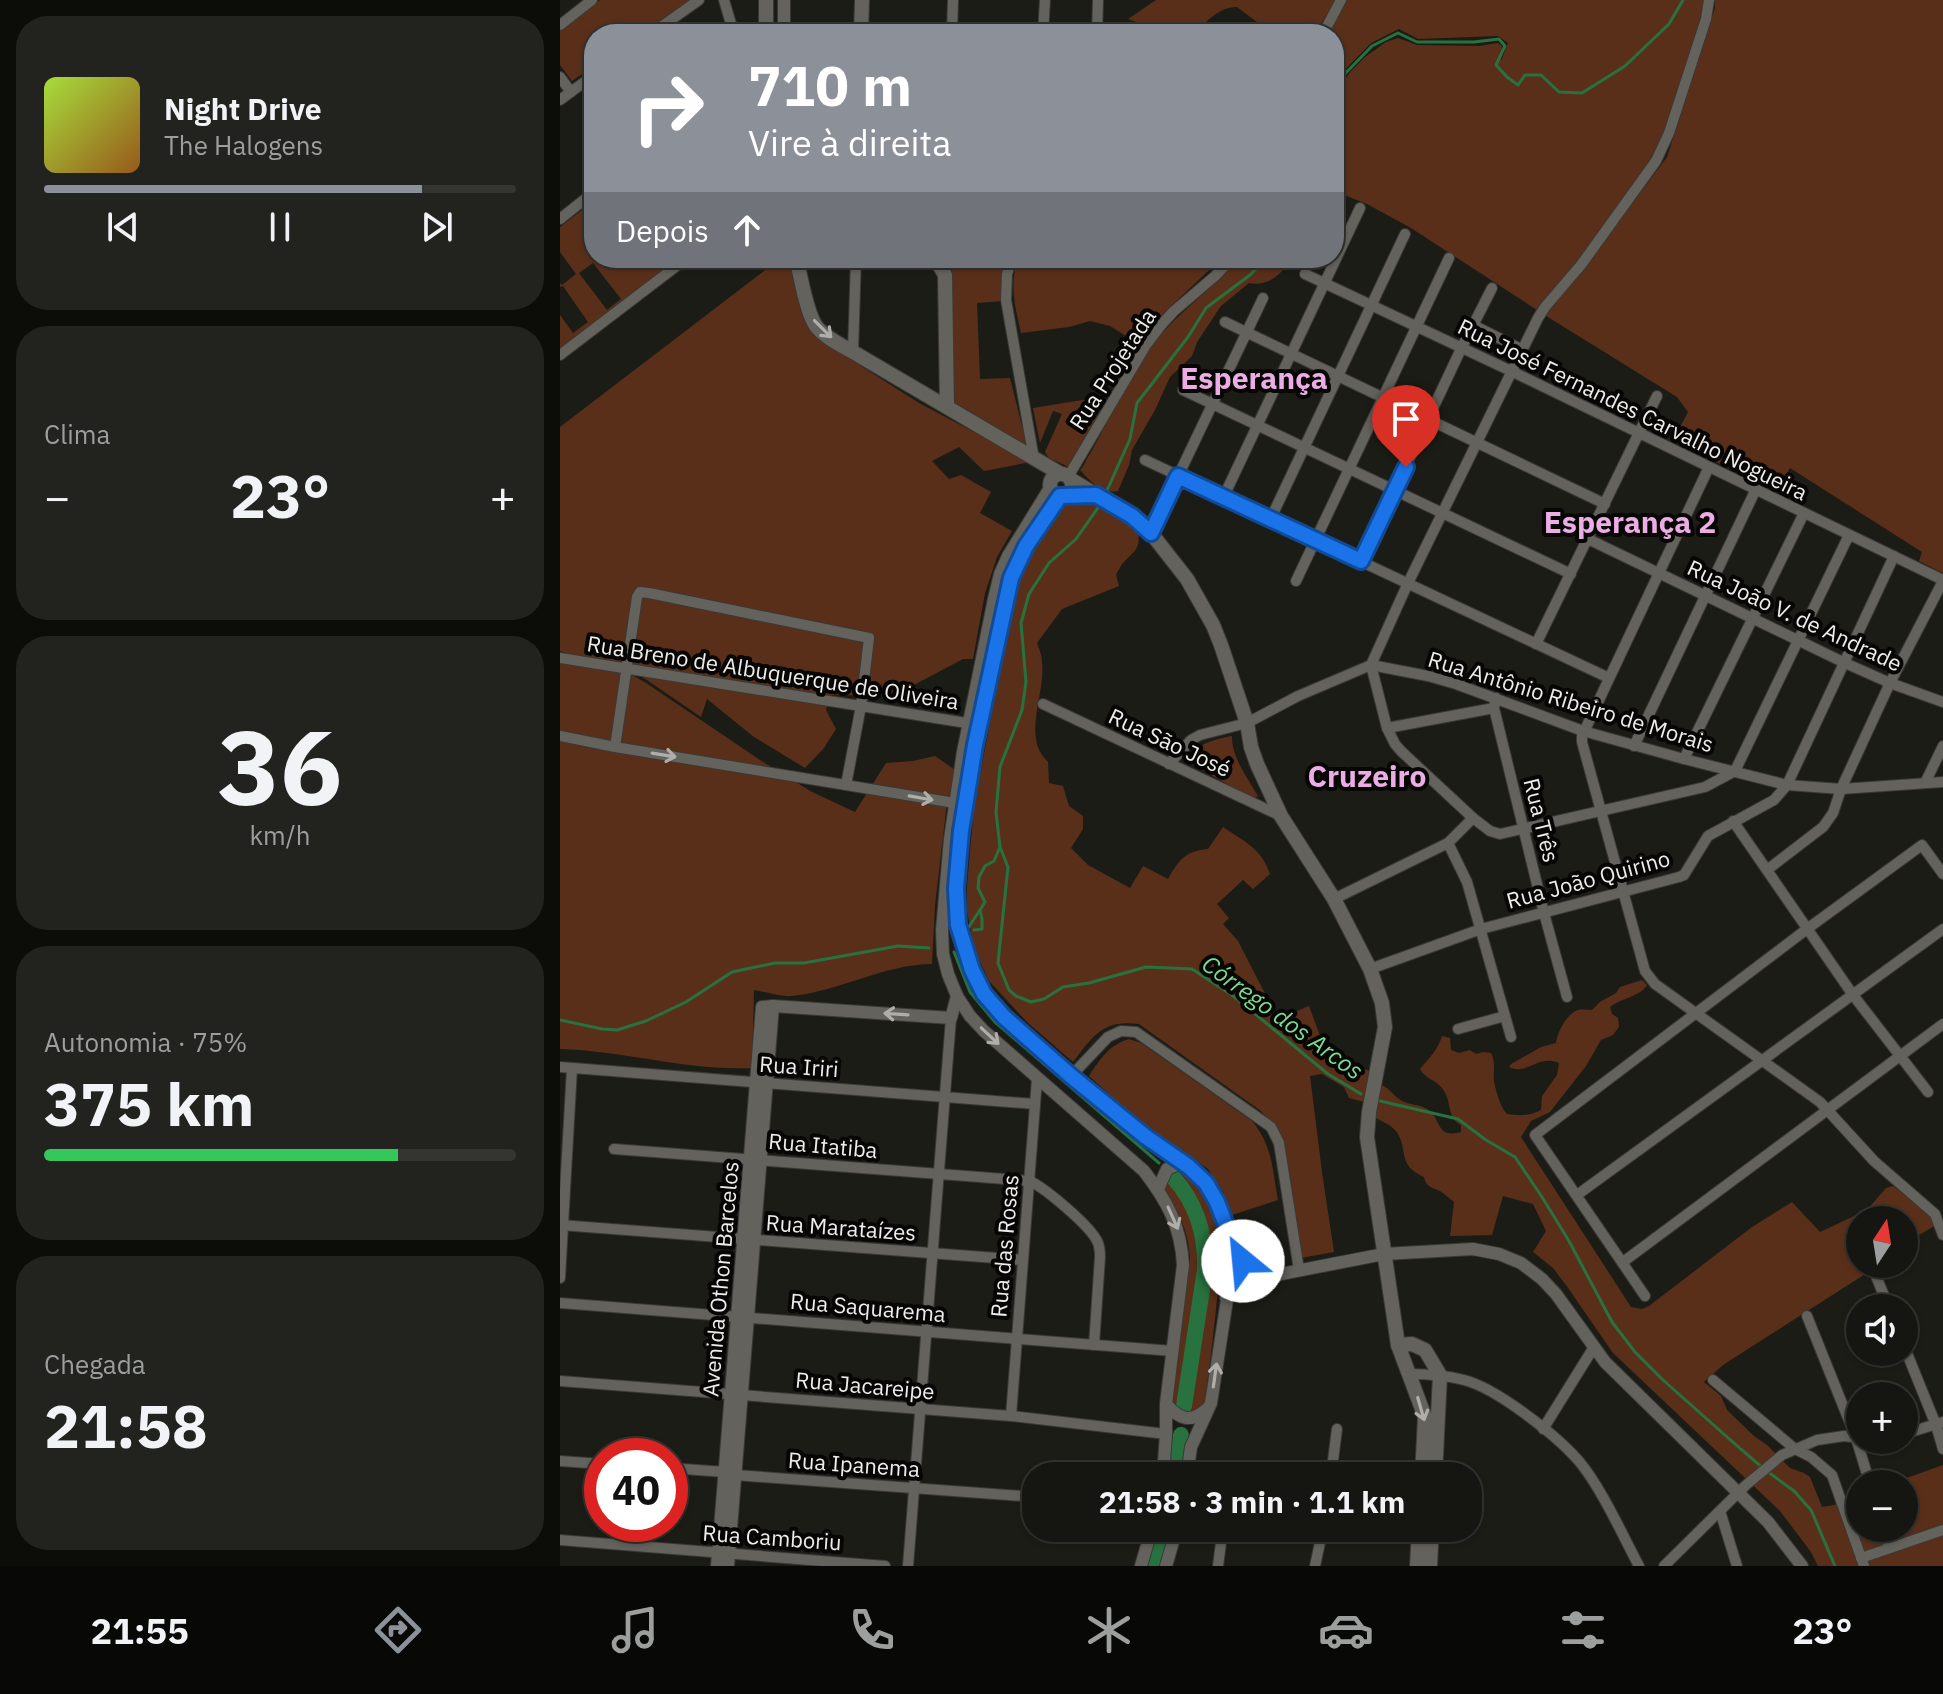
<!DOCTYPE html>
<html lang="pt">
<head>
<meta charset="utf-8">
<style>
	body { margin:0; font-family:"IBM Plex Sans",sans-serif; background:#22221f; color:#f1f3f6; height:100vh; display:flex; flex-direction:column; font-size:30px; white-space:nowrap }
	* { box-sizing:border-box; margin:0 }
	p { font-size:26px; color:#9d9f9f }
	.icon { flex:none; width:44px; height:44px; fill:none; stroke:currentColor; stroke-width:2; stroke-linecap:round; stroke-linejoin:round }
	.map { position:relative; flex:1; overflow:hidden }
	.panel { display:flex; flex-direction:column; gap:16px; padding:16px; background:#0c0c09; width:560px }
	.panel>* { flex:none }
	.top-card { position:absolute; left:24px; top:24px; width:760px; height:244px; border-radius:32px; box-shadow:0 2px 6px #0004,0 0 0 2px #343431; background:#8c9099; color:#fff; overflow:hidden }
	.needle { width:52px; rotate:12deg }
	.controls { position:absolute; left:1286px; top:1206px; display:grid; gap:16px }
	.controls a { display:grid; place-items:center; width:72px; height:72px; border-radius:50%; background:#151511; box-shadow:0 2px 6px #0004,0 0 0 2px #343431; font-size:40px }
	.speed { position:absolute; left:24px; top:1438px; display:flex; gap:16px; font-size:40px; font-weight:700; text-align:center }
	.speed>* { display:grid; place-content:center; width:104px; height:104px; border-radius:50%; background:#151511; box-shadow:0 2px 6px #0004,0 0 0 2px #343431; line-height:1 }
	.speed .limit { border:12px solid #d22; background:#fff; color:#111 }
	.pin { position:absolute; display:grid; place-items:center; width:68px; height:68px; color:#fff; margin:-82px -34px; border-radius:50% 50% 50% 0; rotate:-45deg; box-shadow:0 0 8px #0007 }
	.pin .icon { rotate:45deg }
	.me { position:absolute; width:88px; margin:-44px; rotate:332deg; stroke-linejoin:round; filter:drop-shadow(0 0 6px #0008) }
	.turn { display:flex; align-items:center; gap:28px; height:168px; padding:0 32px; font-size:36px }
	.turn .icon { width:104px; height:104px; stroke-width:2.5 }
	.turn b { display:block; font-size:56px; line-height:68px }
	.then { display:flex; align-items:center; height:76px; padding:0 32px; background:#0003; gap:16px; font-size:30px }
	.big { font-size:60px; font-weight:700; line-height:1.1 }
	.panel .widget { flex:1; display:flex; flex-direction:column; justify-content:center; gap:12px; min-width:0; padding:0 28px; border-radius:32px; background:#22221f }
	.panel .dial { align-items:center; gap:0 }
	.dial b { font-size:104px; line-height:1 }
	.song { display:flex; align-items:center; gap:24px }
	.cover { width:96px; height:96px; border-radius:12px; background:linear-gradient(135deg,hsl(80 70% 55%),hsl(30 70% 35%)) }
	.played { height:8px; border-radius:4px; background:linear-gradient(90deg,#8c9099 80%,#343431 80%) }
	.keys { display:flex; justify-content:space-around; direction:ltr }
	.heat { display:flex; justify-content:space-between; align-items:center; font-size:44px; direction:ltr }
	.charge { height:12px; border-radius:6px; background:linear-gradient(90deg,#34c759 75%,#343431 0) }
	.trip { position:absolute; left:462px; top:1462px; width:460px; height:80px; border-radius:32px; background:#151511; box-shadow:0 2px 6px #0004,0 0 0 2px #343431; font-weight:700; line-height:80px; text-align:center }
	.menu { display:flex; height:128px; justify-content:space-around; align-items:center; background:#080807; color:#9d9f9f }
	.menu .icon { width:56px; height:56px }
	.menu .current { color:#8c9099 }
	.menu b { font-size:36px; color:#f1f3f6 }
	main { display:flex; flex:1; min-height:0 }
	.map>svg:first-child { display:block }
</style>
</head>
<body>
<main>
<section class="panel">
<div class="widget">
<div class="song"><i class="cover"></i><div><b>Night Drive</b><p>The Halogens</p></div></div>
<div class="played"></div>
<div class="keys"><svg class="icon" aria-label="previous" viewBox="0 0 24 24"><path d="M18 5L8 12l10 7zM5 5v14"/></svg><svg class="icon" aria-label="pause" viewBox="0 0 24 24"><path d="M8 5v14M16 5v14"/></svg><svg class="icon" aria-label="next" viewBox="0 0 24 24"><path d="M6 5l10 7-10 7zM19 5v14"/></svg></div>
</div>
<div class="widget"><p>Clima</p>
<div class="heat"><a>−</a><b class="big">23°</b><a>+</a></div>
</div>
<div class="widget dial"><b>36</b><p>km/h</p></div>
<div class="widget"><p>Autonomia · 75%</p><b class="big">375 km</b><div class="charge"></div></div>
<div class="widget"><p>Chegada</p><b class="big">21:58</b></div>
</section>
<div class="map">
<svg width="1383" height="1566" viewBox="0 0 1383 1566">
	<rect width="100%" height="100%" fill="#1c1c17"/>
	<g fill="#5a2f19" fill-rule="evenodd">
		<polygon points="40,0 130,0 81,34 34,34 34,66 12,81 0,65 0,30"/>
		<path d="M596 0H776L760 26 758 34H700L697 22 677 7C658 7 647 22 633 34H595L592 28 568 19Z"/>
		<polygon points="785,0 1144,0 1140,19 1100,148 1017,265 977,310 851,228 807,204 774,191 774,93 791,71 805,57 826,42 838,38 857,45 919,46 938,43 942,46 941,61 948,43 938,36 858,39 839,29 811,43 774,81 774,34 770,34"/>
		<polygon points="1155,0 1383,0 1383,573 1359,561 1362,552 1230,468 1216,491 1113,441 1128,412 1117,397 983,314 1025,267 1107,157 1155,8"/>
		<path d="M34 201V258H122L0 350V315L13 333 28 322 3 286 0 287V283L2 285 16 274 0 252V227ZM33 263 61 299 47 310 19 273Z"/>
		<polygon points="221,258 231,258 246,321 254,336 359,403 471,462 424,471 399,447 372,461 389,479 401,475 431,492 420,513 452,531 437,557 425,593 413,659 403,659 333,696 270,695 266,710 276,729 264,748 245,768 194,737 147,699 141,717 65,665 14,656 0,651 0,427"/>
		<polygon points="392,258 448,258 443,301 417,303 420,379 450,378 468,450 389,400"/>
		<path d="M458 258H662L612 305 579 344 550 326 530 321 509 327 461 333C455 307 449 284 458 258Z"/>
		<path d="M677 258H732C722 274 708 287 689 283L661 306 637 342 632 356 610 377 595 410 572 450 569 465 558 491C542 494 530 481 520 470 525 466 525 460 530 454 550 417 569 376 595 342 619 311 653 290 677 258Z"/>
		<polygon points="547,396 522,446 509,467 489,458 485,452 502,414 493,411 480,443 473,408"/>
		<path d="M533 500C549 507 590 524 576 549 573 554 567 558 563 563 561 565 557 573 556 575L559 586 502 609 477 643C479 649 482 655 482 662 486 694 461 737 488 762L489 783 503 786 509 806 523 816V829L511 848 528 865 570 888 583 866 608 879C619 860 625 851 648 849L663 827C685 842 701 848 710 874L693 889 683 880 657 904 669 918 663 924 678 941 718 1019 749 1006 765 1049 811 1072 804 1102 789 1098 784 1087 762 1074 750 1076 762 1172 774 1252 741 1258 724 1142 714 1126 701 1111 579 1024C543 1019 533 1036 513 1062L467 1022 429 981 414 949 407 911V885L414 807 455 589C466 554 481 528 506 501Z"/>
		<path d="M0 657 62 669 86 683 200 760 252 792 295 812 326 763 353 761 375 756 395 770 386 811 375 905 372 964C325 964 278 992 231 996 220 997 206 992 194 990L192 1068C128 1071 65 1051 0 1049Z"/>
		<path d="M672 736C671 756 688 779 698 796L694 798 683 793 624 760C636 745 653 739 672 736Z"/>
		<path d="M1082 980 1087 985C1080 997 1061 998 1050 1007L1052 1014 1058 1018 1059 1027 1053 1035 1041 1040 1026 1066 990 1112 971 1121 961 1137 1071 1307 1082 1309 1089 1306 1192 1227 1232 1202 1260 1232 1307 1210 1326 1188 1333 1186 1363 1208 1376 1225 1359 1235 1355 1241 1349 1243 1344 1247V1220H1300V1264H1321L1163 1365 1144 1382 1161 1396 1167 1410 1194 1436 1207 1445 1230 1468 1244 1473 1250 1477 1262 1507 1274 1505 1300 1494V1528H1344V1484H1330L1383 1465V1566H1258L1251 1552 1220 1511 1053 1353 1006 1285 993 1268 973 1252 986 1231 973 1204 943 1196 932 1235 890 1236 894 1202C889 1198 885 1194 880 1191 871 1187 866 1187 864 1177 835 1164 850 1148 835 1130 830 1124 820 1121 813 1116L821 1085C830 1088 833 1096 842 1101 849 1105 859 1104 867 1109 882 1118 875 1139 901 1132V1125C887 1118 892 1104 884 1091 878 1080 866 1080 860 1069 869 1058 878 1050 882 1036L890 1038 891 1050 899 1053 910 1050 916 1054 923 1052 931 1053C936 1063 933 1071 934 1081 936 1091 940 1107 947 1114 960 1116 970 1116 981 1110L982 1096 997 1075 999 1063C977 1054 967 1076 949 1067L951 1064 981 1047 996 1043C997 1033 1007 1013 1018 1010 1023 1009 1027 1010 1032 1010L1040 1002 1056 993 1060 987Z"/>
		<path d="M569 1039 581 1043 692 1121C713 1146 712 1169 718 1200L672 1215 663 1192 648 1169 624 1152 602 1142 529 1076C540 1059 549 1045 569 1039Z"/>
		<path d="M615 1170 626 1171C669 1213 661 1264 655 1318 652 1348 648 1377 644 1406L633 1417 612 1405 630 1259C629 1231 618 1211 604 1189L608 1176Z"/>
	</g>
	<g fill="none" stroke-linecap="round" stroke-linejoin="round">
		<g stroke="#27723e" stroke-width="3">
			<polyline points="774,85 812,46 838,33 857,42 914,42 939,39 945,46 936,65 947,77 958,85 965,75 981,75 999,92 1022,93 1065,66 1109,24 1123,0"/>
			<polyline points="545,495 570,439 577,403 628,337 646,308 690,275 707,258"/>
			<polyline points="542,502 516,539 489,563 469,594 461,623 466,682 462,710 440,767 436,812 440,847 448,867 438,963 449,990 456,996 471,1002 484,999 503,987 529,983 586,967 632,969 672,995 768,1074 801,1094"/>
			<polyline points="414,930 422,929 422,919 420,910 425,902 418,888 419,877 425,866 434,861 440,847"/>
			<polyline points="403,932 408,928 420,910"/>
			<polyline points="394,952 410,992 435,1022 599,1163"/>
			<polyline points="0,1020 42,1029 57,1030 86,1021 126,1002 172,972 215,963 244,963 338,946 369,948"/>
			<polyline points="820,1101 898,1119 926,1140 955,1157 982,1197 1009,1241 1052,1322 1075,1352 1103,1380 1175,1444 1204,1469 1234,1491 1251,1510 1275,1566"/>
		</g>
		<g stroke="#27723e" stroke-width="16">
			<path d="M613 1177C637 1204 646 1234 645 1270L624 1406"/>
			<polyline points="614,1476 621,1435"/>
			<polyline points="593,1566 604,1528"/>
		</g>
		<g stroke="#3a3936" stroke-width="12">
			<g id="minor">
				<polyline points="164,0 174,34"/>
				<polyline points="1149,0 1146,19 1109,133 1096,161 1021,265 985,307 978,318 848,583 811,665 827,728 835,744 841,751 913,818 930,831 940,834 1145,787 1175,771 1289,535"/>
				<polyline points="0,25 32,0"/>
				<polyline points="91,34 139,0"/>
				<polyline points="392,34 393,0"/>
				<polyline points="483,34 485,0"/>
				<polyline points="537,34 538,0"/>
				<polyline points="763,34 781,0"/>
				<polyline points="0,77 11,92"/>
				<polyline points="0,100 34,75"/>
				<polyline points="0,219 34,192"/>
				<polyline points="452,258 447,274 446,300 474,459"/>
				<polyline points="745,274 951,371 1383,580"/>
				<polyline points="665,322 1045,504"/>
				<polyline points="913,325 961,349"/>
				<polyline points="293,352 296,258"/>
				<polyline points="0,355 127,258"/>
				<polyline points="623,390 1011,574"/>
				<polyline points="585,460 1049,678"/>
				<polyline points="1149,467 1022,736 1022,742 1085,971 1095,984 1260,1102 1314,1161 1375,1214 1383,1235"/>
				<polyline points="508,477 586,345 602,324 614,311 655,276 672,258"/>
				<polyline points="664,496 800,208"/>
				<polyline points="711,518 845,234"/>
				<polyline points="591,533 703,298"/>
				<polyline points="1028,539 1285,663 1330,683 1383,702"/>
				<polyline points="801,561 901,349 932,288"/>
				<polyline points="736,581 889,258"/>
				<polyline points="976,644 1097,396"/>
				<polyline points="0,658 413,724"/>
				<polyline points="936,698 934,708 984,913 1007,997"/>
				<polyline points="483,704 721,816"/>
				<polyline points="827,728 934,708"/>
				<polyline points="0,736 55,747 395,803"/>
				<polyline points="1074,746 1196,489"/>
				<polyline points="55,747 77,597 80,592 89,593 309,638 301,706 286,785"/>
				<polyline points="1124,759 1244,513"/>
				<polyline points="609,764 631,740 640,735 687,723 738,696 811,665 868,676 896,684 1023,731 1124,759 1227,785 1281,789 1383,782"/>
				<polyline points="1365,783 1383,746"/>
				<polyline points="1173,821 1293,995 1368,1092"/>
				<polyline points="888,843 907,882 951,1037"/>
				<polyline points="1207,870 1263,827 1273,813 1281,789 1330,683 1383,581"/>
				<polyline points="774,899 888,843 913,818"/>
				<polyline points="810,969 921,929 1119,877 1124,875 1148,836 1214,800 1227,785 1334,556"/>
				<polyline points="898,1029 945,1016"/>
				<polyline points="0,1067 475,1104"/>
				<polyline points="511,1076 548,1037 561,1031 576,1032 711,1127 719,1143 739,1270"/>
				<path d="M54 1149 470 1181C486 1189 532 1227 538 1243 540 1248 540 1252 540 1257L534 1345"/>
				<polyline points="1017,1195 1383,929"/>
				<polyline points="0,1225 463,1260"/>
				<polyline points="1063,1262 1383,1024"/>
				<polyline points="1316,1276 1329,1308"/>
				<polyline points="0,1278 12,1068"/>
				<polyline points="1085,1296 975,1135 1247,929 1362,845 1383,874"/>
				<polyline points="0,1303 613,1351"/>
				<polyline points="1247,1316 1296,1438 1310,1484"/>
				<polyline points="1344,1346 1376,1425 1383,1449"/>
				<path d="M849 1374C868 1374 885 1375 904 1380 936 1388 995 1434 1018 1460 1041 1487 1062 1534 1079 1566"/>
				<polyline points="1153,1380 1235,1449 1251,1457 1272,1475 1304,1566"/>
				<polyline points="0,1381 451,1416 606,1434"/>
				<polyline points="451,1416 477,1079"/>
				<polyline points="983,1429 1034,1347"/>
				<polyline points="1344,1434 1383,1422"/>
				<polyline points="0,1461 42,1464"/>
				<polyline points="110,1468 165,1472 175,1475 476,1497"/>
				<polyline points="771,1476 777,1429"/>
				<polyline points="1160,1511 1177,1566"/>
				<polyline points="1324,1528 1329,1547"/>
				<polyline points="0,1540 325,1566"/>
				<polyline points="1301,1558 1383,1530"/>
				<polyline points="348,1566 391,1018"/>
				<polyline points="658,1566 662,1535"/>
				<polyline points="755,1566 763,1528"/>
				<polyline points="1104,1566 1186,1485 1222,1455 1257,1440 1284,1436 1300,1438"/>
			</g>
		</g>
		<g stroke="#3a3936" stroke-width="14">
			<g id="tertiary">
				<polyline points="224,34 224,0"/>
				<path d="M490 488 448 556 440 574 434 599 403 752 390 839 382 930 383 954 388 974 397 996 410 1016 424 1031 584 1171C607 1201 621 1226 623 1265L606 1404V1434L603 1476"/>
				<path d="M500 496C482 522 462 548 451 578L415 745 401 831 396 888 398 925 412 970 424 994 444 1017 511 1076 586 1137 628 1166 646 1183 657 1202 670 1244 671 1274 651 1403 631 1447 627 1476"/>
				<polyline points="598,1189 607,1169 619,1164 628,1166"/>
				<polyline points="672,1255 721,1274"/>
				<polyline points="666,1298 721,1274 824,1254 913,1249 939,1254 961,1263 982,1279 996,1294 1045,1362 1208,1522 1242,1566"/>
				<path d="M606 1404C619 1419 631 1424 647 1409"/>
				<polyline points="157,1566 202,1007 213,1006 391,1018 397,996"/>
				<polyline points="168,1566 213,1006"/>
				<polyline points="581,1566 592,1528"/>
				<polyline points="606,1566 617,1528"/>
			</g>
		</g>
		<g stroke="#3a3936" stroke-width="16">
			<g id="secondary">
				<polyline points="206,34 206,0"/>
				<polyline points="301,34 302,0"/>
				<path d="M236 258C241 276 246 312 256 326 264 337 281 345 293 352L501 474"/>
				<polyline points="375,258 385,275 387,407"/>
				<circle cx="501" cy="485" r="11"/>
				<polyline points="510,479 579,521 591,533 627,579 653,625 661,645 687,723 691,747 697,764 721,816 774,899 810,969 822,1003 825,1027 809,1112 807,1137 838,1345 865,1417 862,1476"/>
				<polyline points="838,1345 852,1344 865,1350 880,1375 875,1476"/>
				<polyline points="857,1566 859,1528"/>
				<polyline points="870,1566 872,1528"/>
			</g>
		</g>
		<use href="#minor" stroke="#63625c" stroke-width="10"/>
		<use href="#tertiary" stroke="#63625c" stroke-width="12"/>
		<use href="#secondary" stroke="#63625c" stroke-width="14"/>
	</g>
	<defs><path id="oneway-shaft" d="M-6 0H5M1.5-3L5.5 0L1.5 3" fill="none" stroke-width="1.6" stroke-linecap="round" stroke-linejoin="round" transform="scale(2)"/></defs>
	<g stroke="#afaeaa">
		<use href="#oneway-shaft" transform="translate(263 329) rotate(45)"/>
		<use href="#oneway-shaft" transform="translate(104 755) rotate(9)"/>
		<use href="#oneway-shaft" transform="translate(361 798) rotate(10)"/>
		<use href="#oneway-shaft" transform="translate(336 1014) rotate(-176)"/>
		<use href="#oneway-shaft" transform="translate(430 1036) rotate(43)"/>
		<use href="#oneway-shaft" transform="translate(613 1218) rotate(66)"/>
		<use href="#oneway-shaft" transform="translate(655 1375) rotate(-82)"/>
		<use href="#oneway-shaft" transform="translate(861 1409) rotate(74)"/>
	</g>
	<g fill="none" stroke-linecap="round" stroke-linejoin="round">
		<g stroke="#114b97" stroke-width="20">
			<polyline id="route" points="683,1261 672,1255 666,1225 657,1202 646,1183 628,1166 586,1137 511,1076 444,1017 424,994 412,970 398,925 396,888 401,831 415,745 451,578 466,546 500,496 536,495 572,516 591,533 618,476 801,561 846,467"/>
		</g>
		<use href="#route" stroke="#1a73e8" stroke-width="14"/>
	</g>
	<g text-anchor="middle" dominant-baseline="central" stroke-width="8" stroke-linejoin="round" paint-order="stroke">
		<g font-size="22" fill="#edede9" stroke="#070605">
			<text transform="translate(552 369) rotate(-57)">Rua Projetada</text>
			<text transform="translate(1073 409) rotate(26)">Rua José Fernandes Carvalho Nogueira</text>
			<text transform="translate(1235 615) rotate(25)">Rua João V. de Andrade</text>
			<text transform="translate(213 672) rotate(9)">Rua Breno de Albuquerque de Oliveira</text>
			<text transform="translate(1011 701) rotate(17)">Rua Antônio Ribeiro de Morais</text>
			<text transform="translate(610 742) rotate(25)">Rua São José</text>
			<text transform="translate(982 820) rotate(76)">Rua Três</text>
			<text transform="translate(1028 879) rotate(-15)">Rua João Quirino</text>
			<text transform="translate(239 1066) rotate(4)">Rua Iriri</text>
			<text transform="translate(263 1145) rotate(5)">Rua Itatiba</text>
			<text transform="translate(281 1227) rotate(4)">Rua Marataízes</text>
			<text transform="translate(444 1246) rotate(-85)">Rua das Rosas</text>
			<text transform="translate(160 1279) rotate(-85)">Avenida Othon Barcelos</text>
			<text transform="translate(308 1307) rotate(5)">Rua Saquarema</text>
			<text transform="translate(305 1385) rotate(5)">Rua Jacareipe</text>
			<text transform="translate(294 1464) rotate(4)">Rua Ipanema</text>
			<text transform="translate(212 1537) rotate(4)">Rua Camboriu</text>
		</g>
		<g font-size="24" font-style="italic" fill="#79dc91" stroke="#070605">
			<text transform="translate(723 1017) rotate(36)">Córrego dos Arcos</text>
		</g>
		<g font-size="30" font-weight="bold" fill="#eaade4" stroke="#070605">
			<text x="694" y="377">Esperança</text>
			<text x="1070" y="521">Esperança 2</text>
			<text x="807" y="775">Cruzeiro</text>
		</g>
	</g>
</svg>
<div class="controls">
<a><svg class="needle" viewBox="-14 -14 28 28"><path d="M0-13l5 13h-10z" fill="#e53935"/><path d="M0 13l5-13h-10z" fill="#9d9f9f"/></svg></a>
<a><svg class="icon" aria-label="sound" viewBox="0 0 24 24"><path d="M4 9h4l5-4v14l-5-4H4zM17 9q2 3 0 6"/></svg></a>
<a>+</a>
<a>−</a>
</div>
<div class="speed"><div class="limit">40</div></div>
<div class="pin" style="left:846px;top:467px;background:#d93025"><svg class="icon" aria-label="arrive" viewBox="0 0 24 24"><path d="M6 21V4h12l-3 4 3 4H6"/></svg></div>
<svg class="me" style="left:683px;top:1261px" viewBox="-20 -20 40 40"><circle r="19" fill="#fff"/><path d="M0-13L10 11 0 6-10 11z" fill="#1a73e8"/></svg>
<div class="trip">21:58 · 3 min · 1.1 km</div>
<div class="top-card">
<div class="turn"><svg class="icon" aria-label="right" viewBox="0 0 24 24"><path d="M7 20v-9h11M14 6l5 5-5 5"/></svg><div><b>710 m</b>Vire à direita</div></div>
<div class="then">Depois<svg class="icon" aria-label="ahead" viewBox="0 0 24 24"><path d="M12 20V5M6 11l6-6 6 6"/></svg></div>
</div>
</div>
</main>
<nav class="menu">
<b>21:55</b>
<svg class="icon current" aria-label="directions" viewBox="0 0 24 24"><path d="M12 3l9 9-9 9-9-9zM9 14v-3h6M13 9l2 2-2 2"/></svg>
<svg class="icon" aria-label="music" viewBox="0 0 24 24"><path d="M9 18V5l10-2v13"/><circle cx="6" cy="18" r="3"/><circle cx="16" cy="16" r="3"/></svg>
<svg class="icon" aria-label="phone" viewBox="0 0 24 24"><path d="M5 4h4l2 5-3 2q2 4 5 5l2-3 5 2v4C11 20 4 13 5 4z"/></svg>
<svg class="icon" aria-label="climate" viewBox="0 0 24 24"><path d="M12 3v18M4 7l16 10M4 17L20 7"/></svg>
<svg class="icon" aria-label="car" viewBox="0 0 24 24"><path d="M5 17H2v-5l4-1 3-4h7l3 4 3 1v5h-3M9 17h6M6 11h13"/><circle cx="7" cy="17" r="2"/><circle cx="17" cy="17" r="2"/></svg>
<svg class="icon" aria-label="filters" viewBox="0 0 24 24"><path d="M4 7h16M4 17h16"/><circle cx="9" cy="7" r="2"/><circle cx="15" cy="17" r="2"/></svg>
<b>23°</b>
</nav>
</body>
</html>
